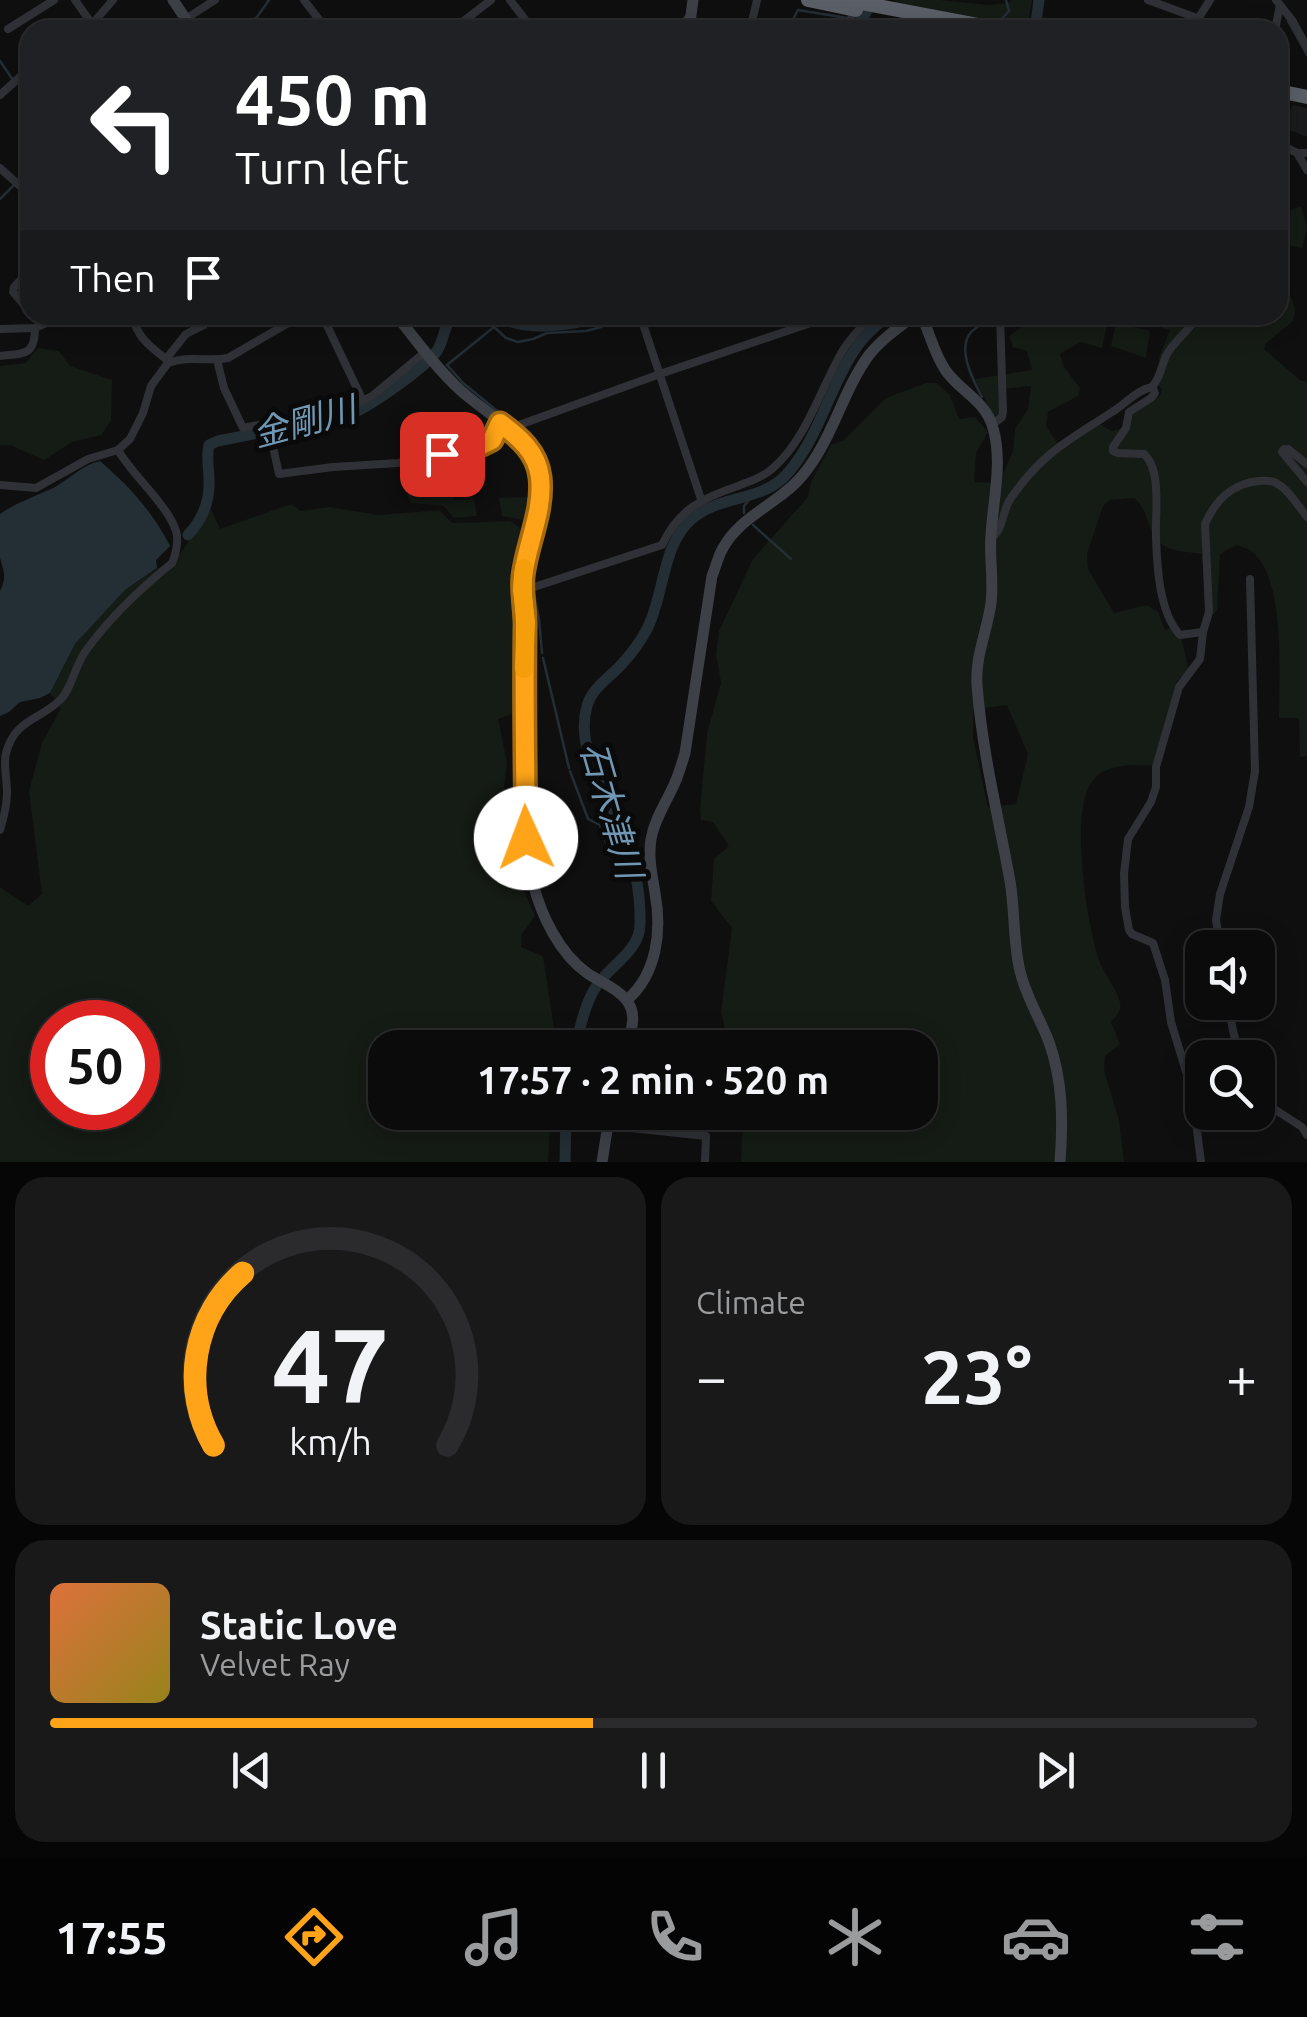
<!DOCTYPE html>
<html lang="en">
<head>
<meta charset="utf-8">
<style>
	body { margin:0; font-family:Ubuntu,"Noto Sans JP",sans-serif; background:#19191a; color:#f1f3f6; height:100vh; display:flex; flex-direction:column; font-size:38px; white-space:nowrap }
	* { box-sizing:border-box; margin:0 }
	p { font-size:32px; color:#9a9b9d }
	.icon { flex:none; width:55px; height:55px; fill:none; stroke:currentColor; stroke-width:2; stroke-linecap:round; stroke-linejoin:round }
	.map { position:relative; height:1162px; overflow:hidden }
	.side { display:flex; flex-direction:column; gap:15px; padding:15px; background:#060607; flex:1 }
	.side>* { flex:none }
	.top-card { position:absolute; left:20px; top:20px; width:1268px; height:305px; border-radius:30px; box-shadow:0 5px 25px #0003,0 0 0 2px #2b2b2d; background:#202124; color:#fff; overflow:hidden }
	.buttons { position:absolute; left:1185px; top:930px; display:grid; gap:20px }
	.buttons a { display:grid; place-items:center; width:90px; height:90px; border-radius:20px; background:#0b0b0c; box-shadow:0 5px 25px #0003,0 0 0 2px #2b2b2d; font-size:50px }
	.speed { position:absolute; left:30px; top:1000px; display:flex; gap:20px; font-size:50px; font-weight:700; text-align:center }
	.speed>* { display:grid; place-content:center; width:130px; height:130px; border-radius:50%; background:#0b0b0c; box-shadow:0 5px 25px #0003,0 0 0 2px #2b2b2d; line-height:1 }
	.speed .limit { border:15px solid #d22; background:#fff; color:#111 }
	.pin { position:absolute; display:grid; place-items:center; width:85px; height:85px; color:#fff; margin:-42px; border-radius:20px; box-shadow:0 5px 15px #0006 }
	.me { position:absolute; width:110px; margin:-55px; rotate:358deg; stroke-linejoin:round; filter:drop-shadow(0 0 8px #0008) }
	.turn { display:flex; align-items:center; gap:35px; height:210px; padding:0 50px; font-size:45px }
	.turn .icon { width:130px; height:130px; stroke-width:2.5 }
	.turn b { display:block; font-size:70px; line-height:85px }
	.then { display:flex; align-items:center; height:95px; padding:0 50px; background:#0003; gap:20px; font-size:38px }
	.big { font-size:75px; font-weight:700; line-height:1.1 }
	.side .widget { flex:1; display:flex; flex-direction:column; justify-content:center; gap:15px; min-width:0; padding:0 35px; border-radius:30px; background:#19191a }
	.side .dial { align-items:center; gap:0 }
	.dial svg { height:260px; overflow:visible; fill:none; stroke:#2b2b2d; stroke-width:7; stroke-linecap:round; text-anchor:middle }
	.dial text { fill:#f1f3f6; stroke:none }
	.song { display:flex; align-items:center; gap:30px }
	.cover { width:120px; height:120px; border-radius:15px; background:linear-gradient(135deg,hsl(20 70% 55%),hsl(50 70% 35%)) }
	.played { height:10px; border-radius:5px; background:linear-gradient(90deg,#ffa418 45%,#2b2b2d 45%) }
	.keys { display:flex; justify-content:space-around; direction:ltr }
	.heat { display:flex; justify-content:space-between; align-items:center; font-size:55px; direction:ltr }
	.side .tiles { flex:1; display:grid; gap:15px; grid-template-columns:1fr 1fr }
	.widget:last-child { grid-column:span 2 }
	.trip { position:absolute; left:368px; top:1030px; width:570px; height:100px; border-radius:30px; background:#0b0b0c; box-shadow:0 5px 25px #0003,0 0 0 2px #2b2b2d; font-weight:700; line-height:100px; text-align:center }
	.tabs { display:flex; height:160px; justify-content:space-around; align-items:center; background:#040405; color:#9a9b9d }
	.tabs .icon { width:70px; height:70px }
	.tabs .on { color:#ffa418 }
	.tabs b { font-size:45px; color:#f1f3f6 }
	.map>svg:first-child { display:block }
</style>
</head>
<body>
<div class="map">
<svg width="1307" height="1162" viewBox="0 0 1307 1162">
	<rect width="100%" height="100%" fill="#0f0f10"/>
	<polygon fill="#1a1b1d" points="1293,105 1307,108 1307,137 1282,127"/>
	<g fill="#151b15" fill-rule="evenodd">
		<polygon points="900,0 940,0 989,5 1008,3 1012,0 1032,0 1028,27 890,2"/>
		<polygon points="1301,206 1307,228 1302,248 1281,243 1278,266 1278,215"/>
		<path d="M1278 288 1291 297 1295 309 1293 321 1266 343 1264 349 1301 381H1307V756L1300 757 1299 718H1279C1279 678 1286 576 1251 551 1249 549 1239 546 1236 545L1220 554 1217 610 1214 614H1206L1202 554C1191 552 1172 552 1163 545 1146 533 1150 510 1134 498L1110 500 1103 506 1087 554 1088 569 1114 613 1147 605 1158 612 1165 630 1178 625 1189 670 1177 681 1153 765C1134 765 1108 763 1094 779 1068 808 1087 924 1099 960 1104 974 1116 987 1120 1002 1122 1011 1116 1016 1111 1022L1120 1044 1105 1056 1104 1070 1119 1120 1124 1162H741L743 1113 920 1112V1048L729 1047 721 1012 732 928 711 901 714 859 729 846 713 822 701 820 700 810 707 733 721 683 716 654 719 631 753 559 808 497 811 482 831 445 844 440 886 398 926 383H937L950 395 959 419 975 417 988 432 976 453 974 482 999 483 1013 451 1015 429 1028 409 1031 386 1000 389 1001 414 994 418 975 379 1032 370 1027 351 1013 347 1009 336 1039 315H1278ZM1109 316H1124L1170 330 1160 355 1155 380 1162 390 1159 397 1127 412 1123 428 1112 431 1094 421 1057 443 1046 426 1048 412 1078 396 1080 388 1064 367 1060 354 1081 342 1102 348ZM1007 705 1028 754 1016 804 988 807 973 737V710Z"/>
		<polygon points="1116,323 1150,331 1146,358 1111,346"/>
		<polygon points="38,348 59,351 70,366 112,380 111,420 101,435 72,442 44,460 10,445 0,445 0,366 26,363"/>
		<polygon points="448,482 454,500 474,499 477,516 454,518 444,506 411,503 406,491"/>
		<polygon points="533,497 529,521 502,516 499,498"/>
		<path d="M291 504 301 511 329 507 379 515 439 510 452 523 510 521 519 527 522 534 510 569V599L514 619 515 713 498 719 507 762 502 803 507 816 512 821 517 839 521 883 535 916 522 934 521 947 543 956 557 1047 385 1048V1112L551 1113 548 1162H0V887L28 906 42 894 29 791 42 743 61 708 50 693 75 644 125 590 180 554 211 509 220 529ZM52 1022H138V1108H52Z"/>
	</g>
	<path fill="#242e35" d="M100 461C129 486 153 512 170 546L156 560 157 568 125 590 75 644 50 693 40 698 20 702 9 712 0 716V591C7 577 4 572 0 558 0 545 0 527 0 514 16 503 33 497 51 489 68 481 81 465 100 461Z"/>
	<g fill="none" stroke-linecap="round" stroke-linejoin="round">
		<g stroke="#242e35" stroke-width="2.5">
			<polyline points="1001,20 1009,11 1006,0"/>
			<polyline points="1288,21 1307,55"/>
			<polyline points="240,30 257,17 269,0"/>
			<polyline points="787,30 798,10 847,18 842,30"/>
			<polyline points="0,61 13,80"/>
			<polyline points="18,180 30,167"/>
			<polyline points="0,199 13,186"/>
			<path d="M982 397C974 382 958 352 969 335 974 326 987 324 993 315"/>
			<polyline points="507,419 463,383 447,365 494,327 506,338 518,342 533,339 547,333 586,331 601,327 622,315"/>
			<polyline points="744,513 744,506 752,496"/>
			<polyline points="753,525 791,559"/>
			<polyline points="534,594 539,619 542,653"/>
			<polyline points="543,658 569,768"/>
			<polyline points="570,771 588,819 600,825 609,851 619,863"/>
		</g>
		<g stroke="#242e35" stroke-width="11">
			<polyline points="855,30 868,9 877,3"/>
			<polyline points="1035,30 1039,0"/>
			<path d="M497 315C524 333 573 326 602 315"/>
			<path d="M188 535C203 519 210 502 209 480 209 467 206 457 209 445L218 441 351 414C371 406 425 368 437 351 445 338 443 325 455 315"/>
			<path d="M575 1048C580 1029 584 1007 594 990 607 966 640 953 640 924 641 892 633 857 621 827 605 790 575 748 587 706 592 688 609 678 621 665 631 654 640 643 647 629 665 595 661 544 693 518 720 495 762 502 787 474 818 439 828 392 852 354 861 338 875 327 888 315"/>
			<polyline points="565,1162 566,1112"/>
		</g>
		<g stroke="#2f3136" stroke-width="8">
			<polyline points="75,0 92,24"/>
			<polyline points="304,0 327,30"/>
			<polyline points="510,0 533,30"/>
			<polyline points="1148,0 1197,18"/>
			<polyline points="1276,0 1292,20 1307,47"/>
			<polyline points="853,11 850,22 867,25 864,30"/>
			<polyline points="187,18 215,0"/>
			<polyline points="8,29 54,0"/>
			<polyline points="87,30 113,0"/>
			<polyline points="452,30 491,0"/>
			<polyline points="677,30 688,18"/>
			<polyline points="750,30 757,0"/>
			<polyline points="1191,30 1210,0"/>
			<polyline points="1275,30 1280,5"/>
			<polyline points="0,95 30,68"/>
			<polyline points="1278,143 1297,153 1307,153"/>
			<polyline points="1297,153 1307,170"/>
			<polyline points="0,168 30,195"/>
			<polyline points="30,270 14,287 13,292 30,312"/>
			<path d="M132 315C137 337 149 346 166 359"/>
			<polyline points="322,315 363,401"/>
			<polyline points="640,315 701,499"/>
			<path d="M1198 315C1190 331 1174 340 1166 356 1161 368 1160 378 1152 387L1155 393 1151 398 1129 412 1126 428 1113 447V451L1118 453 1144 454C1162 470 1155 514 1156 537 1157 567 1159 612 1180 635L1203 632"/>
			<polyline points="0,329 35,328 64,315"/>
			<path d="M0 356C24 353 35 356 35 328"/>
			<polyline points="217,360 224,388 243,428 350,407 372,396 425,352"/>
			<path d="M168 363C188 355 208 362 228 358L302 315"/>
			<polyline points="268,424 279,474 333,467 398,463 482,445 492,440 500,423"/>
			<polyline points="993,424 1002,417 1003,411 1000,315"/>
			<polyline points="508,429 660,374 834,315"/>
			<polyline points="1307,464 1288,449 1284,449 1282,452 1307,482"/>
			<polyline points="0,485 36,488 88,459 118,450 130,439 143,413 151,386 168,363 166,359 186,334 204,325 214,315"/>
			<path d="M990 539C1005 529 1001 512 1011 498 1042 453 1068 441 1112 412 1125 404 1137 390 1152 387"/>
			<path d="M522 591 662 545C678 510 702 498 738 486 750 481 762 478 772 469 807 439 820 389 843 350 851 337 862 326 873 315"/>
			<path d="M0 830C4 817 7 805 7 792 7 779 3 765 6 753 15 719 40 720 60 700 71 690 75 666 85 652 109 618 140 589 172 563 176 553 179 541 176 531 168 505 132 475 118 450"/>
			<polyline points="1221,948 1216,920 1220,894 1249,807 1255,771 1250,579"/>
			<path d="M1229 1002C1231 1021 1233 1042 1244 1058"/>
			<polyline points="1258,1077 1268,1105 1302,1127 1307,1135"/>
			<polyline points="576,1122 706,1136 705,1162"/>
			<path d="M1201 1162 1192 1091 1171 1022 1165 980 1153 943 1132 934 1129 930 1125 907 1124 874 1128 839 1151 802 1156 787V767L1179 687 1200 659 1203 632 1209 612 1205 524C1216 499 1232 484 1258 481 1264 481 1269 480 1274 482 1288 488 1298 506 1307 517"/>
		</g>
		<g stroke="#3d4046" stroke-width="11">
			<polyline points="173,0 193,30"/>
			<polyline points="689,30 693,0"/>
			<path d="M396 315C416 340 436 368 460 390 481 409 520 432 533 455 555 494 525 541 523 581 522 603 525 626 525 649 524 697 524 745 525 793 526 823 525 854 533 883 541 915 559 953 587 973 600 982 620 989 629 1004 637 1017 630 1033 627 1048"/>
			<path d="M921 315C930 333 934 354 946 371 961 392 986 401 993 428 1003 462 993 500 991 535 989 558 994 580 991 603 987 632 975 656 977 685 982 751 998 815 1010 881 1015 910 1013 943 1020 971 1026 997 1040 1018 1049 1042 1063 1081 1063 1121 1060 1162"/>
			<path d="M627 1000C657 974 662 931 655 893 652 874 648 858 651 839 654 821 664 806 672 789 678 778 681 766 685 753L712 576C716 567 718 556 723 548 740 516 780 503 802 476 832 441 842 392 869 355 882 339 899 327 915 315"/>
			<polyline points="602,1162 610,1112"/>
		</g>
		<g stroke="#5b5f67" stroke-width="14">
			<polyline points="808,0 856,10"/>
			<polyline points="846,0 1004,30"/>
			<polyline points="1278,91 1307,97"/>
		</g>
	</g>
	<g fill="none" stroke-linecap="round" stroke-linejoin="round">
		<g stroke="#a66b10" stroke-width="25">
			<path id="route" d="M442 454 482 445 492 440 500 423C519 437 537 452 540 477 544 511 527 543 523 576 521 594 526 612 525 630 524 699 525 769 526 838"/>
		</g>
		<use href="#route" stroke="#ffa418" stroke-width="18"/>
		<polyline stroke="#f59e0b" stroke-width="18" points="524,568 522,590 526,622 524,669"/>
	</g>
	<g text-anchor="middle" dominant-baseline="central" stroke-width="10" stroke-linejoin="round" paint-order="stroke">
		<g font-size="35" font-style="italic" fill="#7097b3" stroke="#0a0a0b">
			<text transform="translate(304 421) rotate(-15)">金剛川</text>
			<text transform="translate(612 810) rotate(74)">石木津川</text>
		</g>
	</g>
</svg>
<div class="buttons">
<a><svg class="icon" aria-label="sound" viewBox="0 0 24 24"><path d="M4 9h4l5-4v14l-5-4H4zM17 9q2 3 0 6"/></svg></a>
<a><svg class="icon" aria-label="search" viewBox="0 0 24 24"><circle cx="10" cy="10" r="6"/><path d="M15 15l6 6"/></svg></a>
</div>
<div class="speed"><div class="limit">50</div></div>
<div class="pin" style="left:442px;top:454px;background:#d93025"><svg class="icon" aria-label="arrive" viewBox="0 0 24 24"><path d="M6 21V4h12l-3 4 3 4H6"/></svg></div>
<svg class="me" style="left:526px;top:838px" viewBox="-20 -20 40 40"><circle r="19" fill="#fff"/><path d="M0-13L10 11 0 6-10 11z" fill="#ffa418"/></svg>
<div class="trip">17:57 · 2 min · 520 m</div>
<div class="top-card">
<div class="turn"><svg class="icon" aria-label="left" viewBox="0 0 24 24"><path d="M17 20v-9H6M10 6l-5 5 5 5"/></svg><div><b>450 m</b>Turn left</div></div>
<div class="then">Then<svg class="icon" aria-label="arrive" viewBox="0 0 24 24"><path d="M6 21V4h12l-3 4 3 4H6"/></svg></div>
</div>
</div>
<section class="side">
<div class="tiles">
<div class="widget dial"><svg viewBox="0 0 100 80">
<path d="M14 69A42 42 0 1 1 86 69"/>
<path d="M14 69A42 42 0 0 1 23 16" stroke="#ffa418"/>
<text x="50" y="56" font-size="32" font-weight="700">47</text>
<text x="50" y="72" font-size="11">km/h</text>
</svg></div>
<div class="widget"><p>Climate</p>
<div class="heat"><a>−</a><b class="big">23°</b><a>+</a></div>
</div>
<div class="widget">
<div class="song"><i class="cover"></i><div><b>Static Love</b><p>Velvet Ray</p></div></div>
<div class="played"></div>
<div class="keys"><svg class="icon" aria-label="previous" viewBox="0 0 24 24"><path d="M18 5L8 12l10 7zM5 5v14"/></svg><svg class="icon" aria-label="pause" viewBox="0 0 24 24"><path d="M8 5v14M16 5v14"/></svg><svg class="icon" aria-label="next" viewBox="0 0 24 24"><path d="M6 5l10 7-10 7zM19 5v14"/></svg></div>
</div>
</div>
</section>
<nav class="tabs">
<b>17:55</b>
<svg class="icon on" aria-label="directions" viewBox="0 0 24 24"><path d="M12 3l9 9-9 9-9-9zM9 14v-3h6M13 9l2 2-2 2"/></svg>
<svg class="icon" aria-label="music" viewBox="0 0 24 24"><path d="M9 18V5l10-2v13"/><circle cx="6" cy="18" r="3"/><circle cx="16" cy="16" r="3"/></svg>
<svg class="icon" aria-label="phone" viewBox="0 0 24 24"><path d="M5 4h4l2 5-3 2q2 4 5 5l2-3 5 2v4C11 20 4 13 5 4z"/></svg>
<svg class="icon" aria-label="climate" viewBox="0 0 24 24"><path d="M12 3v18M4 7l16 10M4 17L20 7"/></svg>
<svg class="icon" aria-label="car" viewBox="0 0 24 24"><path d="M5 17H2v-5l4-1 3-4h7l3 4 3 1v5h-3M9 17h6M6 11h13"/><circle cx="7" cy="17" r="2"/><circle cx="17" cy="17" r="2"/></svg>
<svg class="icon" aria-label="filters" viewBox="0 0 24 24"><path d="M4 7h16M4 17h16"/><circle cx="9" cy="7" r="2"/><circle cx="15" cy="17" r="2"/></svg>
</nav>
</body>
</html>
